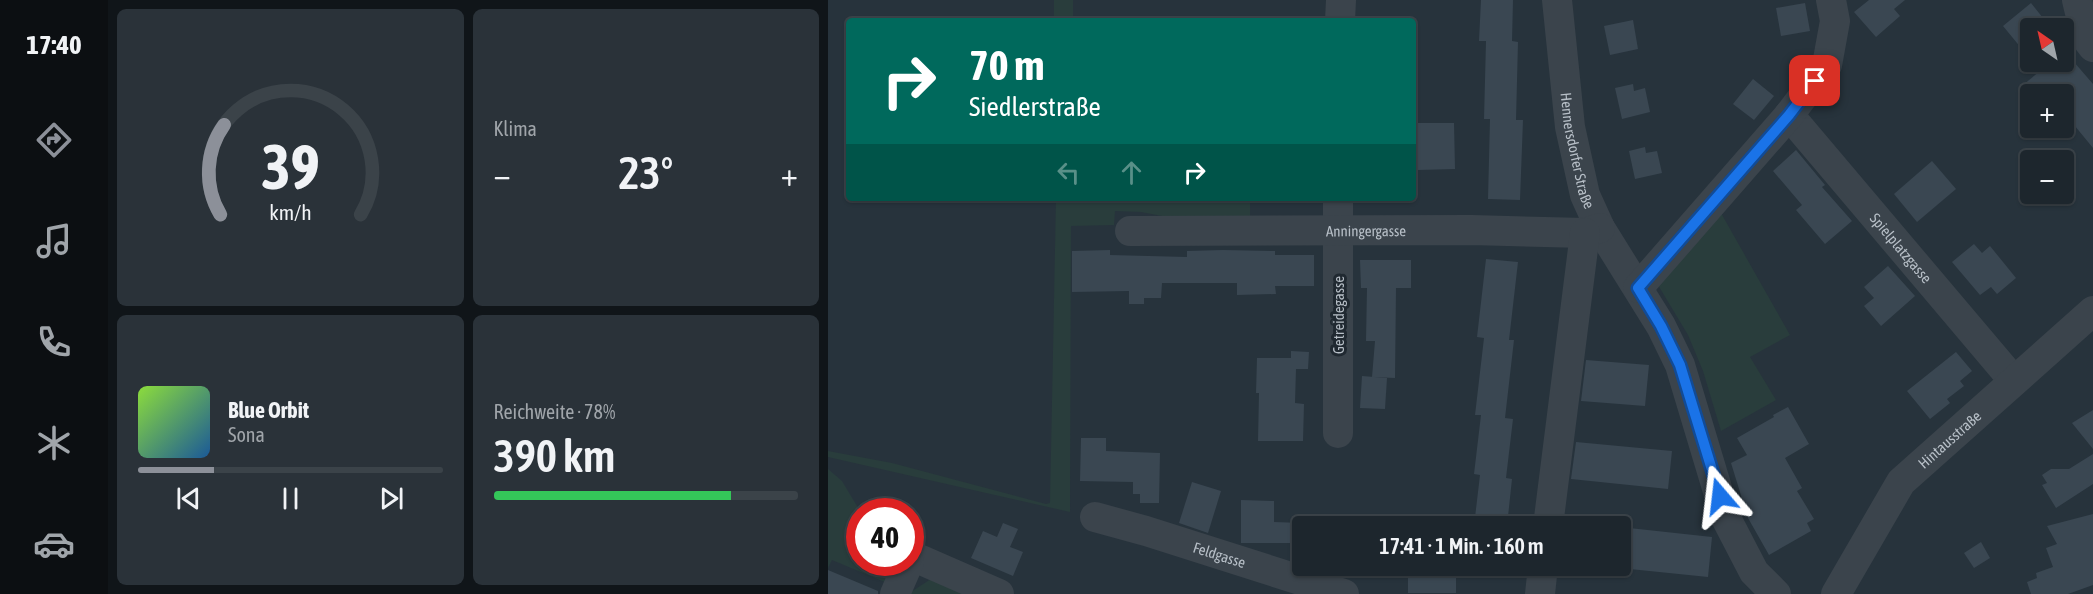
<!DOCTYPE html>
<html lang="de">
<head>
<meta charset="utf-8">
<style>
	body { margin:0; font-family:"Asap Condensed",sans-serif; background:#2a3239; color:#f1f3f6; height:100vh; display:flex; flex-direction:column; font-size:22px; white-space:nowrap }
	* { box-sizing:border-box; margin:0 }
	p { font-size:20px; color:#a0a5aa }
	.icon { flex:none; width:33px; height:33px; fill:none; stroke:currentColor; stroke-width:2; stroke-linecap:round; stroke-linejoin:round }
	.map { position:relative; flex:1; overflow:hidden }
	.side { display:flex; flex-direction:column; gap:9px; padding:9px; background:#101519; width:720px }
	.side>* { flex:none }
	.banner { position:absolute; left:18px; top:18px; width:570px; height:183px; border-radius:6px; box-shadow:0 2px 4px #0004,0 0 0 2px #3b4349; background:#00695c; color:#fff; overflow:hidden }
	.needle { width:39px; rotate:326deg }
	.controls { position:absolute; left:1192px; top:18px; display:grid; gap:12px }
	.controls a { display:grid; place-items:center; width:54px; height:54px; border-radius:6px; background:#1d262d; box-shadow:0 2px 4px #0004,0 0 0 2px #3b4349; font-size:30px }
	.speed { position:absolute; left:18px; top:498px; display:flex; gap:12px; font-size:30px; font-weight:700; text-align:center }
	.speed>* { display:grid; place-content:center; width:78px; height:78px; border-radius:50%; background:#1d262d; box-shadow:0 2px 4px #0004,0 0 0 2px #3b4349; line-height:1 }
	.speed .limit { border:9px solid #d22; background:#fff; color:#111 }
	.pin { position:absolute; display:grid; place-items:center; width:51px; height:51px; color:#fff; margin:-26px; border-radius:12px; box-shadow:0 3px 9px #0006 }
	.me { position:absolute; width:66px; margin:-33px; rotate:343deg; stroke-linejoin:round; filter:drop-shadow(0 0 4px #0008) }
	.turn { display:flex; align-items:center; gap:21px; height:126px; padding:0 24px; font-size:27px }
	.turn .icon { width:78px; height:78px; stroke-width:2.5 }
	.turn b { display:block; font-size:42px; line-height:51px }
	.lanes { display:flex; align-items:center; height:57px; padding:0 24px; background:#0003; justify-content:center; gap:30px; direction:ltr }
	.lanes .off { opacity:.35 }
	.big { font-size:45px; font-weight:600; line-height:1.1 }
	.side .card { flex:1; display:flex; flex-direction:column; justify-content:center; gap:9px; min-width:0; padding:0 21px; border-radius:9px; background:#2a3239 }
	.side .dial { align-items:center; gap:0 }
	.dial svg { height:156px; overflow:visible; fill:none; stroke:#3b4349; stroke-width:7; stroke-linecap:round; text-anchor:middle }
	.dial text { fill:#f1f3f6; stroke:none }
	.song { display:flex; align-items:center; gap:18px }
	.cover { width:72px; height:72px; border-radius:9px; background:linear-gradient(135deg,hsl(90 70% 55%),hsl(210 70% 35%)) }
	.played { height:6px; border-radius:3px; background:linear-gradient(90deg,#8c9099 25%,#3b4349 25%) }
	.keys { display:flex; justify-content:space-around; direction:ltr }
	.heat { display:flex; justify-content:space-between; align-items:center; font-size:33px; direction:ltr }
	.charge { height:9px; border-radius:4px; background:linear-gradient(90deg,#34c759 78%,#3b4349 0) }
	.side .tiles { flex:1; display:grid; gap:9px; grid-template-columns:repeat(2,1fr) }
	.trip { position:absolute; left:464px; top:516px; width:339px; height:60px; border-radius:6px; background:#1d262d; box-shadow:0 2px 4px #0004,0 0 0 2px #3b4349; font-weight:600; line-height:60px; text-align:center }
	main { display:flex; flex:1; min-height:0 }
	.tabs { display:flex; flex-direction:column; width:108px; justify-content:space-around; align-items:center; background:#0c0f12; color:#a0a5aa }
	.tabs .icon { width:42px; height:42px }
	.tabs .selected { color:#8c9099 }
	.tabs b { font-size:27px; color:#f1f3f6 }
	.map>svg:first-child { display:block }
</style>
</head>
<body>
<main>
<nav class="tabs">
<b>17:40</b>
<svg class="icon selected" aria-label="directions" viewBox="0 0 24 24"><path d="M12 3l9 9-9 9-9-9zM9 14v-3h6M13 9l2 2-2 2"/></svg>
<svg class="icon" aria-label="music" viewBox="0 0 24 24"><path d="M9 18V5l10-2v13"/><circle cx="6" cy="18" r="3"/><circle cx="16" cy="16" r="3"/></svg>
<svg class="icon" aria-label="phone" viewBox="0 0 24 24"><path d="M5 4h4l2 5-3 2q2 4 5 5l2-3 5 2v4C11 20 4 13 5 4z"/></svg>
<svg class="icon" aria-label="climate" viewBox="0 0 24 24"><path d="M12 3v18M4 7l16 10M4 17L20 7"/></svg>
<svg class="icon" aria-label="car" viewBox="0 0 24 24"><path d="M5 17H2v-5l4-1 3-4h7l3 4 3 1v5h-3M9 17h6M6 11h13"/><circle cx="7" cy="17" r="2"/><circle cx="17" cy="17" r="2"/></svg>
</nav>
<section class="side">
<div class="tiles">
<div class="card dial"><svg viewBox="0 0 100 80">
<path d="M14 69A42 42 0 1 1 86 69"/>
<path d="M14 69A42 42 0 0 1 16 23" stroke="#8c9099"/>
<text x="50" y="56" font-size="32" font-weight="700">39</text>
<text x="50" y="72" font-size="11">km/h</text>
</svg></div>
<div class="card"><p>Klima</p>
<div class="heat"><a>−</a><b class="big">23°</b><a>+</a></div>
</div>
<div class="card">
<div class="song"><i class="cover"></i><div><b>Blue Orbit</b><p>Sona</p></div></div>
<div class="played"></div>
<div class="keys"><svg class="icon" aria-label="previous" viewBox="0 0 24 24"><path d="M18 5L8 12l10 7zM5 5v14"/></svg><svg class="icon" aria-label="pause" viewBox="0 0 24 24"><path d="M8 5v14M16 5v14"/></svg><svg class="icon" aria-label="next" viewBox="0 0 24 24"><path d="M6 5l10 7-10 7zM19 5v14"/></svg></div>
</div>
<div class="card"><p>Reichweite · 78%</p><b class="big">390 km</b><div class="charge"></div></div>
</div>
</section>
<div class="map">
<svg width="1265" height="594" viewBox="0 0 1265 594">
	<rect width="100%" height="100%" fill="#27333c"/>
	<g fill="#293d3c">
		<rect x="226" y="0" width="19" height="21"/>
		<polygon points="228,198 422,198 422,224 376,224 313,212 287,211 286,225 243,226 242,512 0,457 0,451 64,463 218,504 222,503"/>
		<polygon points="893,213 962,335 922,357 948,400 893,431 875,371 860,335 830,285"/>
		<polygon points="0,469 14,481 32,511 32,562 56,563 59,583 4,560 0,568"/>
		<polygon points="109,575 144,594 80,594"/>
	</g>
	<g fill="#3a4752">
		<polygon points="653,0 685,0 684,41 690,42 688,120 695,120 692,200 660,199 662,119 656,119 658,41 651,41"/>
		<polygon points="1041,0 1077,0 1066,9 1072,16 1048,37 1026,12"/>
		<polygon points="977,3 982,31 953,36 948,8"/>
		<polygon points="1203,3 1223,28 1203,28 1203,60 1175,26"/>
		<polygon points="805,20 810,49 782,55 776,26"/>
		<polygon points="1204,62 1246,62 1265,84 1265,148 1242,120 1248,114 1236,99 1236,94 1203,95 1195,85 1212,71"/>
		<polygon points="925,79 946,96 926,120 905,104"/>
		<polygon points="805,84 806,91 817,88 822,112 794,119 787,88"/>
		<polygon points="590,123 626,123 627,169 590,170"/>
		<polygon points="817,147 818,153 829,151 834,173 807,179 801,151"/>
		<polygon points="968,150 997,185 994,187 1024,221 997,244 968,210 974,205 945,171"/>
		<polygon points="1104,161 1128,189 1089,222 1066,194"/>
		<polygon points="1146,244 1154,253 1162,246 1188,278 1169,294 1163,287 1152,295 1124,262"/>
		<polygon points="282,250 282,255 359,257 359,251 395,250 447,251 447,255 486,255 486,286 447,286 448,294 409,295 409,283 334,283 333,298 316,298 316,304 301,304 301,291 244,292 244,251"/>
		<polygon points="658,259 690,262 681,340 686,340 677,418 685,419 678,478 684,479 679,526 646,526 652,475 646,474 653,415 647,415 656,338 649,337"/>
		<polygon points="532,260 583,260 583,288 568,288 567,378 544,377 547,341 538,341 539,288 533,288"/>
		<polygon points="1060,266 1087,296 1053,326 1036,306 1046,298 1036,287"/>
		<polygon points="463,351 481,352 480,369 468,369 467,403 476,404 475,441 430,441 431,393 428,393 429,358 463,358"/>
		<polygon points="1128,352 1144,371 1132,381 1136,386 1119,399 1122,403 1102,419 1079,391"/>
		<polygon points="758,360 821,365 817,406 753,401"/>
		<polygon points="534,376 559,378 557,409 532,408"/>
		<polygon points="960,407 981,444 957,458 974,488 969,491 986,519 979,523 983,531 941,555 920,518 903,463 919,455 909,438 946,417 945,415"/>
		<polygon points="1265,410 1265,449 1244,423"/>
		<polygon points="253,438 278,438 278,451 332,453 331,503 312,503 312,494 305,494 305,482 252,481"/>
		<polygon points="748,442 844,451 840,489 743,479"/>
		<polygon points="1265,454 1265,484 1228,508 1214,485 1219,483 1214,475 1223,469 1241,469"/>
		<polygon points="364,482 393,491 380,533 351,523"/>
		<polygon points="413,500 446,501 446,522 474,523 474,543 413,543"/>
		<polygon points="1265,514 1265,585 1240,594 1203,594 1199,582 1209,578 1208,573 1225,567 1218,548 1229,544 1219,526"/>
		<polygon points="175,523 190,529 182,547 195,552 185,576 143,558 155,531 169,537"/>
		<polygon points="792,527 884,537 880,577 792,568"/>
		<polygon points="1153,542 1162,558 1146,568 1136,553"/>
		<rect x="580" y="566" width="48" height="27"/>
		<polygon points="0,570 50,591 50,594 0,594"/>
	</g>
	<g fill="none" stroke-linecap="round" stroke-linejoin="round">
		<g stroke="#3b444c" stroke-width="30">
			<path id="s1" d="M729 0 742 127 757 195 772 228 833 326 852 365 898 518 926 572 948 594"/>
			<polyline points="1249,0 1258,38 1265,47"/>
			<polyline points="512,21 513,0"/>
			<path id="s2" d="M961 115 1186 381"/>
			<polyline points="510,198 510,433"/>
			<path id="s3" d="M302 231 643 230 757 233 772 228"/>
			<polyline points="810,288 961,115 999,65 1007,21 1003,0"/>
			<path id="s4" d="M267 517 318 531 516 594"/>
			<polyline points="720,526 757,233"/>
			<polyline points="82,559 84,556 171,594"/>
			<polyline points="67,594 81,562"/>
			<polyline points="712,594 715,566"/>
			<path id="s5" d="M1008 594 1073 482 1265 311"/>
		</g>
	</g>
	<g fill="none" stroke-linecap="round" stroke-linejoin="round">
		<g stroke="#114b97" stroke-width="15">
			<polyline id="route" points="892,496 852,365 833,326 810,288 961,115 987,81"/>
		</g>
		<use href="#route" stroke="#1a73e8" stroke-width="10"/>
	</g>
	<g text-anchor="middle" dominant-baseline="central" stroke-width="6" stroke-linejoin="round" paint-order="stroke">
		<g font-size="15" fill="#b7bfc7" stroke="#202931">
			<text stroke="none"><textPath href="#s1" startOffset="152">Hennersdorfer Straße</textPath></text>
			<text stroke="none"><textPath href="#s3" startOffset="236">Anningergasse</textPath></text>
			<text stroke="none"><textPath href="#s2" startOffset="174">Spielplatzgasse</textPath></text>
			<text transform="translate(510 315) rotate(-90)">Getreidegasse</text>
			<text stroke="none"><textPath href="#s5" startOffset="194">Hintausstraße</textPath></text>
			<text stroke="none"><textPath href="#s4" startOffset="130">Feldgasse</textPath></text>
		</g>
	</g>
</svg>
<div class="controls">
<a><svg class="needle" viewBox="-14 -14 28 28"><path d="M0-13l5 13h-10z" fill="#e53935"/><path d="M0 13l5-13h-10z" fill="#a0a5aa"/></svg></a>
<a>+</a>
<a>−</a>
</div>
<div class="speed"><div class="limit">40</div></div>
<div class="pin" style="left:987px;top:81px;background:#d93025"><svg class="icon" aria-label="arrive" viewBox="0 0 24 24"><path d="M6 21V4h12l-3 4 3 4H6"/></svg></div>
<svg class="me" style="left:892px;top:496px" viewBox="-20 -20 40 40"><path d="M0-17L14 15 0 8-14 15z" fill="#1a73e8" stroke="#fff" stroke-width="4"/></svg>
<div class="trip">17:41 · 1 Min. · 160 m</div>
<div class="banner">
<div class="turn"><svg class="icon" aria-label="right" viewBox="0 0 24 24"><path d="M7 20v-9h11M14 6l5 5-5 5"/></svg><div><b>70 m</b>Siedlerstraße</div></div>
<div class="lanes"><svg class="icon off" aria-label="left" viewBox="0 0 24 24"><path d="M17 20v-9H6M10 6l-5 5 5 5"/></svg><svg class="icon off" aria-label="ahead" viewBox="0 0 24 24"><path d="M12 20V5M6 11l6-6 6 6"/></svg><svg class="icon" aria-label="right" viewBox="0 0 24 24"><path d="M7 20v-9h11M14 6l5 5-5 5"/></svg></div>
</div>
</div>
</main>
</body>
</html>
